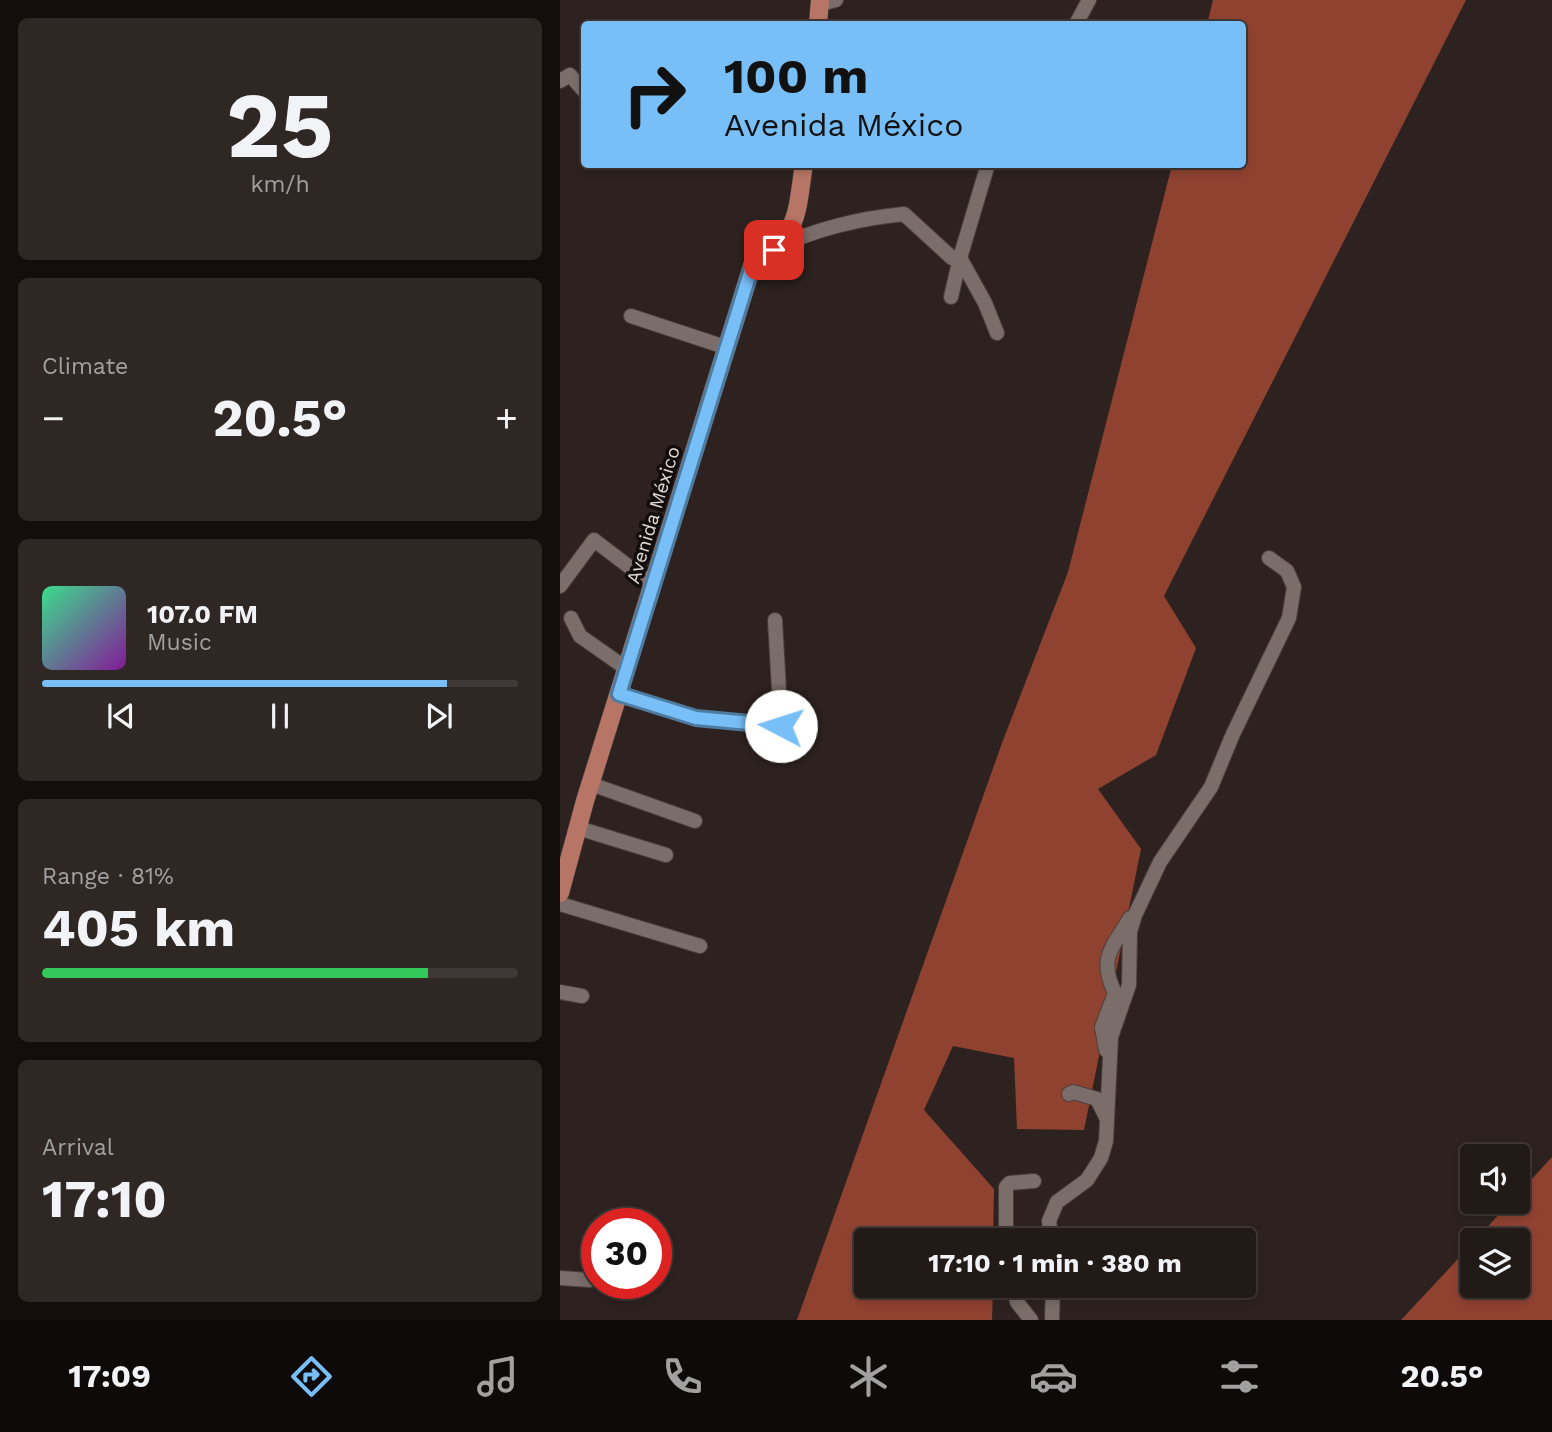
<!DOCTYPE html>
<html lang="en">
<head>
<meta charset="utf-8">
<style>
	body { margin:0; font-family:"Work Sans",sans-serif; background:#2e2724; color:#f1f3f6; height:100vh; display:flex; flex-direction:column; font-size:26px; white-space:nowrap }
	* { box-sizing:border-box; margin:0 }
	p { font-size:23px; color:#a2a1a1 }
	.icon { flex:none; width:38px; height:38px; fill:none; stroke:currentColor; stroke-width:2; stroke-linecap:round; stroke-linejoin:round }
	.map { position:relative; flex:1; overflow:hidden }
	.drawer { display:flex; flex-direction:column; gap:18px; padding:18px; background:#130e0d; width:560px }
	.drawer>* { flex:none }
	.hud { position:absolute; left:21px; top:21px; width:665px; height:147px; border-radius:7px; box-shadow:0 4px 10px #0003,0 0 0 2px #3f3836; background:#78bff8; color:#111; overflow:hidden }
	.buttons { position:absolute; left:900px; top:1144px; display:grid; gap:14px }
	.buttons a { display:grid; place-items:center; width:70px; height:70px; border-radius:7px; background:#221a17; box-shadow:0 4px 10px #0003,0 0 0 2px #3f3836; font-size:35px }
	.speed { position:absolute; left:21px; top:1208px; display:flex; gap:14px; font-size:35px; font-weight:700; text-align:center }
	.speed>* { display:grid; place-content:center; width:91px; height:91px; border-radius:50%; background:#221a17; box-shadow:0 4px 10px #0003,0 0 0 2px #3f3836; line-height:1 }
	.speed .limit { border:10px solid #d22; background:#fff; color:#111 }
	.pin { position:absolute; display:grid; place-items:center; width:60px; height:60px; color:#fff; margin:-30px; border-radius:14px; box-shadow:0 4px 10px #0006 }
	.me { position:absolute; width:77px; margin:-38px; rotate:275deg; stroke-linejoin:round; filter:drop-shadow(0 0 5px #0008) }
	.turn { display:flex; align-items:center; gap:24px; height:147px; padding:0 28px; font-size:32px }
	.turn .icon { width:91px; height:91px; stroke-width:2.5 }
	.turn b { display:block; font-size:49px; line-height:60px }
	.big { font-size:52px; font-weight:700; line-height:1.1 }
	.drawer .widget { flex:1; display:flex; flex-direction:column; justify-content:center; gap:10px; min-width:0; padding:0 24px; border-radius:10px; background:#2e2724 }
	.drawer .dial { align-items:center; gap:0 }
	.dial b { font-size:91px; line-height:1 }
	.song { display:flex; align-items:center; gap:21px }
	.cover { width:84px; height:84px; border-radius:10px; background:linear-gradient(135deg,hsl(150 70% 55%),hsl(290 70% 35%)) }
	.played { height:7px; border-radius:4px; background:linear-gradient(90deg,#78bff8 85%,#3f3836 85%) }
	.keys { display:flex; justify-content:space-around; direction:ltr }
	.heat { display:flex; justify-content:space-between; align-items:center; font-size:38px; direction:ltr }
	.charge { height:10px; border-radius:5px; background:linear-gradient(90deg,#34c759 81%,#3f3836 0) }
	.trip { position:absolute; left:294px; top:1228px; width:402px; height:70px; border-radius:7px; background:#221a17; box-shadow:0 4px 10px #0003,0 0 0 2px #3f3836; font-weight:700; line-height:70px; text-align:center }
	.menu { display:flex; height:112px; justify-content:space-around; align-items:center; background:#0e0a09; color:#a2a1a1 }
	.menu .icon { width:49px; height:49px }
	.menu .current { color:#78bff8 }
	.menu b { font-size:32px; color:#f1f3f6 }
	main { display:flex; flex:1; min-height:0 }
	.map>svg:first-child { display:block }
</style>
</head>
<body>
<main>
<section class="drawer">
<div class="widget dial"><b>25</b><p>km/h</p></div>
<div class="widget"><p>Climate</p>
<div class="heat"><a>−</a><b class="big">20.5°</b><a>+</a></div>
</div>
<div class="widget">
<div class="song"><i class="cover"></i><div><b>107.0 FM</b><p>Music</p></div></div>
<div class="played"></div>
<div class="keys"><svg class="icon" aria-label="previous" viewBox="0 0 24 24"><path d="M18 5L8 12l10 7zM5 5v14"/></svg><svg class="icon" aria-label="pause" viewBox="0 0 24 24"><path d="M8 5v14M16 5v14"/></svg><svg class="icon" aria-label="next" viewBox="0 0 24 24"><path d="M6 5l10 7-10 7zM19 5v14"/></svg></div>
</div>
<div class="widget"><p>Range · 81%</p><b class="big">405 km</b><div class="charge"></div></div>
<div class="widget"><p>Arrival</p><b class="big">17:10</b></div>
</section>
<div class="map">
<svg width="992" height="1320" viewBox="0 0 992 1320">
	<rect width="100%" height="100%" fill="#2d221f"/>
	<g fill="#904231">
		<polygon points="653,0 906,0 604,596 636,648 596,755 538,789 581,849 524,1130 457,1129 454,1058 393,1046 364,1110 434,1189 433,1241 306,1241 306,1286 433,1286 432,1320 237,1320 442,743 508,572 612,165 682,164 682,24 647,24"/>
		<polygon points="992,1157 992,1320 841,1320 912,1244 912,1286 957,1286 957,1241 915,1241 950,1202 957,1202 957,1195"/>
	</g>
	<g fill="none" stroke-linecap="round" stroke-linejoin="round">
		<g stroke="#4a403e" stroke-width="16">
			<g id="minor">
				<polyline points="260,4 276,0"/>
				<polyline points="516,24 529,0"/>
				<polyline points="0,81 10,75 24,91"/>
				<path d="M217 248C254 229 302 218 344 214L392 258H400"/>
				<polyline points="400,258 425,303 437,333"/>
				<polyline points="391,297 400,258 428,164"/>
				<polyline points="71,316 168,348"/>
				<polyline points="0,586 34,540 93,585"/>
				<polyline points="11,618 20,636 67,669"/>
				<polyline points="59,694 136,718 221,725 215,620"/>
				<polyline points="31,784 135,821"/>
				<polyline points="18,828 106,855"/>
				<polyline points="0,904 140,946"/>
				<polyline points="0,992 22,996"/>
				<path d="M546 1050 542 1027 555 993C538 958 552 948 570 918"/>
				<polyline points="509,1094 513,1092 537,1099 547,1119"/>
				<polyline points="446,1241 446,1187 450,1183 474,1181"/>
				<polyline points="492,1241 489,1221 497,1202 527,1180 541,1158 546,1141 551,1037 569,985 570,932 575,915 600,862 651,787 673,734 729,618 734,587 727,571 709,558"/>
				<polyline points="0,1278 30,1280"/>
				<polyline points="453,1286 457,1302 471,1320"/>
				<polyline points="492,1320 493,1286"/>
			</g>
		</g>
		<g stroke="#4a403e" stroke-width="19">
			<g id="major">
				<polyline points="258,24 260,0"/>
				<path d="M0 893 25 801 193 263C240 233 236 216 244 164"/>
			</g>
		</g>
		<use href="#minor" stroke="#7b6e6a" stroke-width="14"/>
		<use href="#major" stroke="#b77565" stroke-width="18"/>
	</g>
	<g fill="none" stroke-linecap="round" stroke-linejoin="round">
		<g stroke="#4e7ca1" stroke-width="18">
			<polyline id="route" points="214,250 193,263 59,694 136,718 221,726"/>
		</g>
		<use href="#route" stroke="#78bff8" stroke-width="12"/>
	</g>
	<g text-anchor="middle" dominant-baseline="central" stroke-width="7" stroke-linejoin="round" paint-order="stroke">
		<g font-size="19" fill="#e0d8d6" stroke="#120d0c">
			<text transform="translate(93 515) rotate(-73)">Avenida México</text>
		</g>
	</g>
</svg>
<div class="buttons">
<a><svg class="icon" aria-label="sound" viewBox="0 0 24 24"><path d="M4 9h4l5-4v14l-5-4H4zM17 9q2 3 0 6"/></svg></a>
<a><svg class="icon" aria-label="layers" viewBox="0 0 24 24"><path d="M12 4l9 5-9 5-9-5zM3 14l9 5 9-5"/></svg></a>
</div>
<div class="speed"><div class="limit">30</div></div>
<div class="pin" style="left:214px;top:250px;background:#d93025"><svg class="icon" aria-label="arrive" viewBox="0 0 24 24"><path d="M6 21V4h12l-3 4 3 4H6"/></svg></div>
<svg class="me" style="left:221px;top:726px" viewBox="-20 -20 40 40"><circle r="19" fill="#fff"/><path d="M0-13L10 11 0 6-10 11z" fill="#78bff8"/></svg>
<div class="trip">17:10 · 1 min · 380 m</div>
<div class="hud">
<div class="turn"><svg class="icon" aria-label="right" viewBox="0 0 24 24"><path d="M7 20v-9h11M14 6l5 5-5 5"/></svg><div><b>100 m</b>Avenida México</div></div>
</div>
</div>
</main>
<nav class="menu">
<b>17:09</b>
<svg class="icon current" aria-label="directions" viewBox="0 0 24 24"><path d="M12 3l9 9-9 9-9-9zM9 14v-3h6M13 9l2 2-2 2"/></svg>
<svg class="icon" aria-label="music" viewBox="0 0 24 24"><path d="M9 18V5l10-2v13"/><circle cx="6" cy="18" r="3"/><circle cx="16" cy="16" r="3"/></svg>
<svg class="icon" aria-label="phone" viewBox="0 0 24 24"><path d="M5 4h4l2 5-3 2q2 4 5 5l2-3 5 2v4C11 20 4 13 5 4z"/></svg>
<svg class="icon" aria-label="climate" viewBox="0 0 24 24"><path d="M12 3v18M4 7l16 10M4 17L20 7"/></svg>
<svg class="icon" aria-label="car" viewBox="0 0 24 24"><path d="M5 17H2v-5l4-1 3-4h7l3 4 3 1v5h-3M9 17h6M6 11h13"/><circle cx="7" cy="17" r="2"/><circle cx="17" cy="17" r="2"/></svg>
<svg class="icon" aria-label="filters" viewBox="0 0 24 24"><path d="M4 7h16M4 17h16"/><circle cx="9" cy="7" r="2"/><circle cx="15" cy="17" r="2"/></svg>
<b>20.5°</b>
</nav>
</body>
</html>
